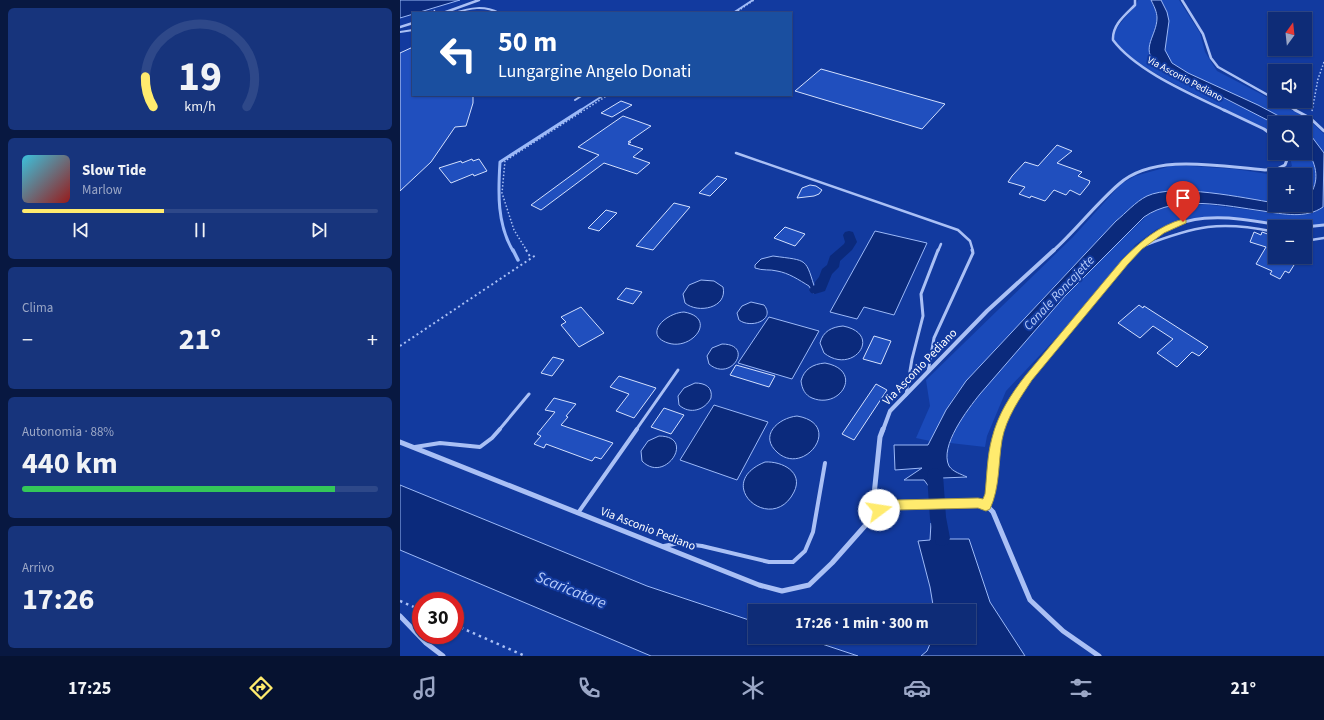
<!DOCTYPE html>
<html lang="it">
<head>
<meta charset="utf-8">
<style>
	body { margin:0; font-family:"Source Sans 3",sans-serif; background:#17347c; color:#f1f3f6; height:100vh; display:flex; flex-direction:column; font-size:15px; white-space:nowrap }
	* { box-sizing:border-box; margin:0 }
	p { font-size:13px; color:#9ba7c6 }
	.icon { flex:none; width:22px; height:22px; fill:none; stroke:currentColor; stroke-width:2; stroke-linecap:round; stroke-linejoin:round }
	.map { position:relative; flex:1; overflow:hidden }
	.details { display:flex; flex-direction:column; gap:8px; padding:8px; background:#081841; width:400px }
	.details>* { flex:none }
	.guide { position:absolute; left:12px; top:12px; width:380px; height:84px; border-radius:0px; box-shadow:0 1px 3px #0004,0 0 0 1px #2e4889; background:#1a4fa0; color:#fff; overflow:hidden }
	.needle { width:26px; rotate:15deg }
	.buttons { position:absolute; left:868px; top:12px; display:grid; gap:8px }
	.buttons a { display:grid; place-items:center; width:44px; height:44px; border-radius:0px; background:#0e2c77; box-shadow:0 1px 3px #0004,0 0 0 1px #2e4889; font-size:20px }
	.speed { position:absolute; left:12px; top:592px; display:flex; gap:8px; font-size:20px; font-weight:700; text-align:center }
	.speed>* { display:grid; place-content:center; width:52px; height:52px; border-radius:50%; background:#0e2c77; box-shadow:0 1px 3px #0004,0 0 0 1px #2e4889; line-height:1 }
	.speed .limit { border:6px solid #d22; background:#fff; color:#111 }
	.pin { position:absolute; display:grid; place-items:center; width:34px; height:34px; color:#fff; margin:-41px -17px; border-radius:50% 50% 50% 0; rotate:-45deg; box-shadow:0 0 4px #0007 }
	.pin .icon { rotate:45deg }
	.me { position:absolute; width:44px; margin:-22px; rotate:76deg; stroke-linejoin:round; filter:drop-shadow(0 0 3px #0008) }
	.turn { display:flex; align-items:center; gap:14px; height:84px; padding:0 20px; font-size:18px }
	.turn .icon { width:52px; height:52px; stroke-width:2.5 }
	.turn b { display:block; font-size:28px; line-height:34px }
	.big { font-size:30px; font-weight:700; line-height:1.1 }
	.details .tile { flex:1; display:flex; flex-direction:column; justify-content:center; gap:6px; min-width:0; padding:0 14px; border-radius:6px; background:#17347c }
	.details .dial { align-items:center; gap:0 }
	.dial svg { height:104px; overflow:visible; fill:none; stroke:#2e4889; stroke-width:7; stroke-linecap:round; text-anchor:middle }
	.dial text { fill:#f1f3f6; stroke:none }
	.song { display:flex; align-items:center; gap:12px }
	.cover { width:48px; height:48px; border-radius:6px; background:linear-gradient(135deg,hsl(190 70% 55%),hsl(0 70% 35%)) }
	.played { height:4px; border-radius:2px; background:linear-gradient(90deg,#ffeb6e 40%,#2e4889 40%) }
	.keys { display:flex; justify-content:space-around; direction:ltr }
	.heat { display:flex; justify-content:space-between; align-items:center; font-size:22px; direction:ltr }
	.charge { height:6px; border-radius:3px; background:linear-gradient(90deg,#34c759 88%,#2e4889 0) }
	.trip { position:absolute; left:348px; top:604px; width:228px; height:40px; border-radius:0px; background:#0e2c77; box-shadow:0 1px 3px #0004,0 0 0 1px #2e4889; font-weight:700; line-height:40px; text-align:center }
	.tab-bar { display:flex; height:64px; justify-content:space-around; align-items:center; background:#061230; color:#9ba7c6 }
	.tab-bar .icon { width:28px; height:28px }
	.tab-bar .selected { color:#ffeb6e }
	.tab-bar b { font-size:18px; color:#f1f3f6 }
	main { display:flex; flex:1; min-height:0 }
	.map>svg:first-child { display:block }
</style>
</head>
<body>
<main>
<section class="details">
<div class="tile dial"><svg viewBox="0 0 100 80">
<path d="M14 69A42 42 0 1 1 86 69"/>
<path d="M14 69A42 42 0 0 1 8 46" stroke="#ffeb6e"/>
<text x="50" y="56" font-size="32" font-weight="700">19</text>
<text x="50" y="72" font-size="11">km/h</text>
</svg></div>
<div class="tile">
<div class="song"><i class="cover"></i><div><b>Slow Tide</b><p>Marlow</p></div></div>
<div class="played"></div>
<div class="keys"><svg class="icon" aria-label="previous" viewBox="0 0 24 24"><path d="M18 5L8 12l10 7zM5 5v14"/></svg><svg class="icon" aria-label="pause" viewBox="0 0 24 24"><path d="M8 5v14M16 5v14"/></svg><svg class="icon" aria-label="next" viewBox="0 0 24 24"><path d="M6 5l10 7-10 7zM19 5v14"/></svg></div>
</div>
<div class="tile"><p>Clima</p>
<div class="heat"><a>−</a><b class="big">21°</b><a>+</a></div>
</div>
<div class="tile"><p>Autonomia · 88%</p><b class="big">440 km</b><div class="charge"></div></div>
<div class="tile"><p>Arrivo</p><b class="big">17:26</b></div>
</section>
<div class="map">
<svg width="924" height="656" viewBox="0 0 924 656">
	<rect width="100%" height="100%" fill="#123a9f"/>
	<g fill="#1a4aba">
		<path d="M738 0H751L756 11 757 18 756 26 750 43 753 61 766 70 875 124V135L866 129C840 115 722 64 714 41 710 29 734 11 738 0Z"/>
		<polygon points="761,0 779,0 800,33 805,52 817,71 907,118 924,134 924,153 912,137 905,132 905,123 892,123 858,105 788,73 775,65 769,59 765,50 769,22 767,12"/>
		<path d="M905 147C918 165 921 184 905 201V175H875V203L826 195 792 192 752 194 739 201 716 221 642 299 555 395 530 441 516 438 530 406 526 380 673 237 721 184 735 176 771 166H791L835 169 868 174 883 173 892 166 889 153H905Z"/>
		<polygon points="790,204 810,205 883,214 923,207 924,206 924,226 884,227 852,221 806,218 784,221 757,229 735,245 725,262 658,336 606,391 587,436 585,447 550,443 558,424 580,394 641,322 693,267 750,213 765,207"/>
	</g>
	<g fill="#0b2a7c" stroke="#9cb9f8">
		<polygon points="0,0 60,0 0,18"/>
		<path d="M751 0H761L767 12 769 21 765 50 772 63 788 73 858 105 892 123H875V124L756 63C740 49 757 35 757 18 757 12 754 6 751 0Z"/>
		<path d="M905 132 912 137 924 153 923 207C906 219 883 214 863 211 826 206 777 194 744 217L665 296 580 394C568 409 539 446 549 466 553 472 561 474 567 477L542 478 537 492H533L524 480H504L522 468 495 470 494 445H528L546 410 566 381 716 221C726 213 735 202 747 196 775 183 844 198 875 203V205H905V201C918 187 919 172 910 155 909 153 906 150 905 147 904 143 905 136 905 132Z"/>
		<polygon points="475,231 527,243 494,315 464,307 457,319 430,312"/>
		<path d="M373 256C409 261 405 257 416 292L413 293 409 286C399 280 389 273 377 271 370 269 363 271 355 268V265L361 259Z"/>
		<path d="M301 280 314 281 323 287C328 308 298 314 285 303L283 294 289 285Z"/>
		<path d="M351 302 364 305C376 320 351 329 339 320L337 313 342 306Z"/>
		<path d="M284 312C318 318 292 351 268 343 243 335 265 313 284 312Z"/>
		<polygon points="369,317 419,331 392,379 338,363"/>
		<path d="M443 326C484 334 453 376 424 353L420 343C423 331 432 327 443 326Z"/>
		<path d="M322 344C355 344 331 383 309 364L307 356 312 348Z"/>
		<path d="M425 363C464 370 441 410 412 398 405 395 402 389 401 381 404 369 413 364 425 363Z"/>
		<path d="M295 383C305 383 313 387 311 398 305 410 290 415 279 405L278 396 284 388Z"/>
		<polygon points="314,405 368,422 337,480 280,460"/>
		<path d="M397 416C444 424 405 476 378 453 358 436 378 418 397 416Z"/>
		<path d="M259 436C297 436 265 485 242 461L241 451 248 441Z"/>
		<path d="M365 462C382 461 404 472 394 492 372 536 311 484 365 462Z"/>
		<polygon points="0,485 247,586 355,622 355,637 401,637 458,656 251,656 0,550"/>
		<polygon points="540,522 548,539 569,539 590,602 625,656 521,656 527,651 533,637 569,637 569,611 534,611 530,587 518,541 530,540 531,523"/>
	</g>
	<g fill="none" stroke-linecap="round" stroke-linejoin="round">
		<g stroke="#9cb9f8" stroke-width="2">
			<polyline points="333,13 353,0"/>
			<polyline points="179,111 204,95"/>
		</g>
		<path stroke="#9cb9f8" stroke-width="3" d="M113 251C97 224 98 193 100 162L181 110"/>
		<polyline stroke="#9cb9f8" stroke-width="3.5" points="113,250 118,260"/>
		<g fill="#0b2a7c" fill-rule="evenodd">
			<polygon points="449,231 453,232 457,242 452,250 440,261 439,267 432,274 425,291 415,294 411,293 409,290 411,287 415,285 415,282 419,277 422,269 427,265 430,256 444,244 445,242 443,235 445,232"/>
			<polygon points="535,468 541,470 543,475 546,517 550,538 548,544 542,546 536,544 530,519 527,475 529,470"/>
		</g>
	</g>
	<g fill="#204fbe" stroke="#d3e0fe">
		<polygon points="13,47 13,95 73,95 73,103 66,126 55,127 31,162 0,191 0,53"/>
		<polygon points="421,69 545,104 522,129 395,91"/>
		<polygon points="221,101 232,105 212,117 201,113"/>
		<polygon points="223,116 251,126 228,142 231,142 228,144 243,149 233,157 250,163 237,174 204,163 141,210 131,205 199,155 178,147"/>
		<polygon points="657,145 672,151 657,163 682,172 678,176 690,181 689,184 680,195 670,190 666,195 654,190 645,201 631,196 630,198 619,194 625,187 608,182 612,176 625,162 638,166"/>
		<polygon points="72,159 73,161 79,159 87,171 74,176 73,174 51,183 39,168 61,161 62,163"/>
		<polygon points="317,176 327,179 310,196 299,193"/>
		<polygon points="410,185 416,186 422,190 419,194 414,196 397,198 402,188"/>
		<polygon points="274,203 290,207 253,250 236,246"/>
		<polygon points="206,210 217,213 199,231 188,228"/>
		<polygon points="385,227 405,234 395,246 374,238"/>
		<polygon points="854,232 861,235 862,232 873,236 875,235 875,257 899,257 889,273 885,271 880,279 870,274 872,271 856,264 866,247 850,242"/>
		<polygon points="226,288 242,292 233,304 217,299"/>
		<polygon points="739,305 743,308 744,306 808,347 799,356 792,352 777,367 757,353 773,339 753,326 740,338 718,323"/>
		<polygon points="181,307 204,333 179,347 161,325 166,322 161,317"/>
		<polygon points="474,336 491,341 481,364 463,359"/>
		<polygon points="153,357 164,360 152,376 141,373"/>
		<polygon points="336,365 375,376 369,387 330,375"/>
		<polygon points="219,376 256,388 234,418 216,411 229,394 210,387"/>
		<polygon points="476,384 487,390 454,440 442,434"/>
		<polygon points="154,398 176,404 166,416 168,417 161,425 213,443 201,459 195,457 192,461 146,444 144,448 134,444 141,436 137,434 155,412 145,410"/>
		<polygon points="264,408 284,415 271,434 251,427"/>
	</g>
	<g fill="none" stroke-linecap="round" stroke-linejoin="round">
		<g stroke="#aac0f5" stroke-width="1.5" stroke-dasharray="1.5 2" stroke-linecap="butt">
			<polyline points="27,13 37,10"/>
			<polyline points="335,13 354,0"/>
			<polyline points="912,111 918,79 924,62"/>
			<polyline points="127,251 114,230 102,193 105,161 208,95"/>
		</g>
		<g stroke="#aac0f5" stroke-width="2" stroke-dasharray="2 3" stroke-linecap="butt">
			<polyline points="126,250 131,258"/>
			<polyline points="0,346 136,255"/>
		</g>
		<g stroke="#aac0f5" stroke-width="2.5" stroke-dasharray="2.5 4" stroke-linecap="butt">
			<polyline points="0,601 21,610"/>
			<polyline points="55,625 125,656"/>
		</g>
		<g stroke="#aac0f5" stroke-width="2">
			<path d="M54 13C70 8 84 5 99 13"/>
			<polyline points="0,32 13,30"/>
			<polyline points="175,100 183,95"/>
		</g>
		<g stroke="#aac0f5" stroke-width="2.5">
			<polyline points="336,153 558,230 570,241 573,251"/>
			<polyline points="905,239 911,240 924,238"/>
			<path d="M743 246C795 226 820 220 875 232"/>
			<polyline points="538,251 541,244"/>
		</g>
		<g stroke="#aac0f5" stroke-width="3">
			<polyline points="528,372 534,338 573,253 572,250"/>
			<polyline points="506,395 512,359 523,316 521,294 538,250"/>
			<polyline points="99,430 129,394"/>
			<polyline points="236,430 278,370"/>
		</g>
		<g stroke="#aac0f5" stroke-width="4">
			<polyline points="15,447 40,443 80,447 92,438 100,429"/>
			<polyline points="178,513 237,429"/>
			<polyline points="264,546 279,543 302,546 369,562 393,562 405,551 413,532 425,463"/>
		</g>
		<g stroke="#aac0f5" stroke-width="2.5">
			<path d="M735 0V5C725 15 712 25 713 40 736 71 791 94 826 111"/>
			<polyline points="782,0 803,34 811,58 818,67 875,99"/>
			<polyline points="43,13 79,0"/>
			<polyline points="0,27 13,23"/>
			<polyline points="879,101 897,111"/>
		</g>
		<g stroke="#aac0f5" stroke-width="3">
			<polyline points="824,110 864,129 875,137"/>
			<polyline points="895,110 910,118 924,131"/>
			<polyline points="905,227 924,225"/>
			<path d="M653 251C676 230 696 204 719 184 755 152 822 167 865 170L877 169 885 165 888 157 886 153"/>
			<path d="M736 251C783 205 832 217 891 227"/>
		</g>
		<g stroke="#aac0f5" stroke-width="4">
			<polyline points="483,430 490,411 587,311 654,250"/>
			<polyline points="600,430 610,406 629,378 725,262 737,250"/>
		</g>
		<g stroke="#aac0f5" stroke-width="5">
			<polyline points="0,442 359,585 382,591 409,585 432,563 479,510"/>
			<path d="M586 505C594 480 592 454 600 429"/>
			<polyline points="479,510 474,495 480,437 483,429"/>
			<polyline points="479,510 496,505 578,503 586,505 593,512 630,600 663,631 699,656"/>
			<polyline points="0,616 26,643 43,656"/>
		</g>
	</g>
	<path fill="#ffeb6e" stroke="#a69948" d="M783 219 786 220V223L764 233 742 249 728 264 632 380C620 398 606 418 602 440 598 464 600 487 590 509L586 511 578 508 496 510 479 515 475 513 473 510 475 506 496 500 578 498 583 499 585 494C587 476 587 456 592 438 598 414 611 394 626 375L722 260C740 242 758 226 783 219Z"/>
	<g text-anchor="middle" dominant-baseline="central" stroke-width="4" stroke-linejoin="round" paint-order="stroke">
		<g font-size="10" fill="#fff" stroke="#123a9f">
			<text transform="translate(785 79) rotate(28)">Via Asconio Pediano</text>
		</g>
		<g font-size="12" fill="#fff" stroke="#123a9f">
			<text transform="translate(520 367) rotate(-46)">Via Asconio Pediano</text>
			<text transform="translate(248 529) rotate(21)">Via Asconio Pediano</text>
		</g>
		<g font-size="13" font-style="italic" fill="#b7ccfb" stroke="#123a9f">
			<text transform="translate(659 293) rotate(-47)">Canale Roncajette</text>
		</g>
		<g font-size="16" font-style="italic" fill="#b7ccfb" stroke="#123a9f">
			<text transform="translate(171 590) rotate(22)">Scaricatore</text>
		</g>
	</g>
</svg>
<div class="buttons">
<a><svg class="needle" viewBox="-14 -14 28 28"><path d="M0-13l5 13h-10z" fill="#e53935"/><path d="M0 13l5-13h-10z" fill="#9ba7c6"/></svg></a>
<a><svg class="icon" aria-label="sound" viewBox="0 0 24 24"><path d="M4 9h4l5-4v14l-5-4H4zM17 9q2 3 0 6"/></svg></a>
<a><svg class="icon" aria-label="search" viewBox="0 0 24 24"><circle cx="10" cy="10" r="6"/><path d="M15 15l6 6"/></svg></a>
<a>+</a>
<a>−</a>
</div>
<div class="speed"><div class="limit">30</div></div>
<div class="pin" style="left:783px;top:222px;background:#d93025"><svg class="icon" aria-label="arrive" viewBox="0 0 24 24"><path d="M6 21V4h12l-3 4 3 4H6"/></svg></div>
<svg class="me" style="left:479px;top:510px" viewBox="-20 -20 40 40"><circle r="19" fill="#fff"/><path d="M0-13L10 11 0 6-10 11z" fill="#ffeb6e"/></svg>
<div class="trip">17:26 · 1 min · 300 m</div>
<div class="guide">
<div class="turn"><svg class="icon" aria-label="left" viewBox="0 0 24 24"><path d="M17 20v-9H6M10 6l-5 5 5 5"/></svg><div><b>50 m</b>Lungargine Angelo Donati</div></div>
</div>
</div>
</main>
<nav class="tab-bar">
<b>17:25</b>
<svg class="icon selected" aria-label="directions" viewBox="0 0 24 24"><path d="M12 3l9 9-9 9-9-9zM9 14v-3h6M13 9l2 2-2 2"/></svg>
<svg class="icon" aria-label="music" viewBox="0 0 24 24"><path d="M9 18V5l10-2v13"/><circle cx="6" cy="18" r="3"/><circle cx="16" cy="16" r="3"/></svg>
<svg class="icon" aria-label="phone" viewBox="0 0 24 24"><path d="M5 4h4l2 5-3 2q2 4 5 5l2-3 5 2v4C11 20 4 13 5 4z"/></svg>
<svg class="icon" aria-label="climate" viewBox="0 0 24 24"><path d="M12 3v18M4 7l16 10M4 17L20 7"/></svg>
<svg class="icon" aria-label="car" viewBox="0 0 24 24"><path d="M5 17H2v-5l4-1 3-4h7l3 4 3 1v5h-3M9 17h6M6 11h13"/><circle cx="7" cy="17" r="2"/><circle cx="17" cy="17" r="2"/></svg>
<svg class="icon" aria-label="filters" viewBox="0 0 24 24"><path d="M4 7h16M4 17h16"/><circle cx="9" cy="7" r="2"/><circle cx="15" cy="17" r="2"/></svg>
<b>21°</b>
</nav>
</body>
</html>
